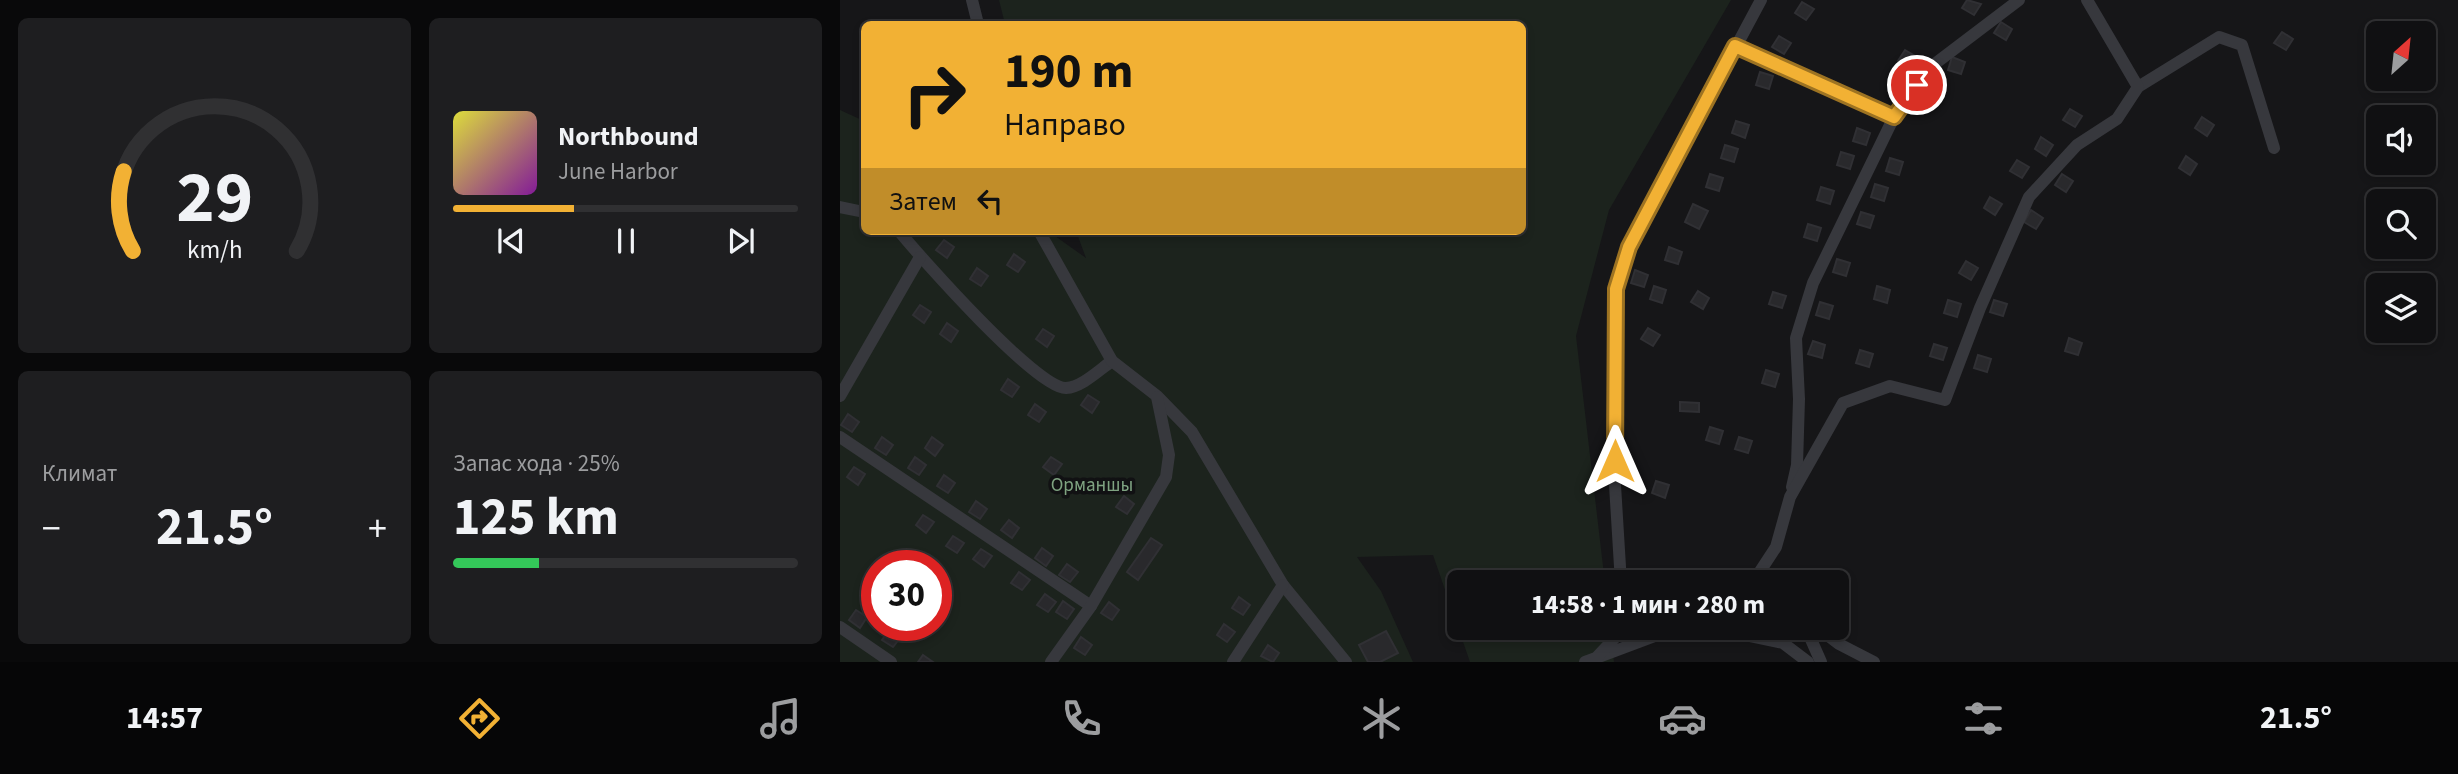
<!DOCTYPE html>
<html lang="ru">
<head>
<meta charset="utf-8">
<style>
	body { margin:0; font-family:"Source Sans 3",sans-serif; background:#1e1e20; color:#f1f3f6; height:100vh; display:flex; flex-direction:column; font-size:26px; white-space:nowrap }
	* { box-sizing:border-box; margin:0 }
	p { font-size:23px; color:#9c9d9f }
	.icon { flex:none; width:38px; height:38px; fill:none; stroke:currentColor; stroke-width:2; stroke-linecap:round; stroke-linejoin:round }
	.map { position:relative; flex:1; overflow:hidden }
	.side { display:flex; flex-direction:column; gap:18px; padding:18px; background:#09090a; width:840px }
	.side>* { flex:none }
	.hud { position:absolute; left:21px; top:21px; width:665px; height:214px; border-radius:10px; box-shadow:0 4px 10px #0003,0 0 0 2px #303032; background:#f2b134; color:#111; overflow:hidden }
	.needle { width:46px; rotate:27deg }
	.tools { position:absolute; left:1526px; top:21px; display:grid; gap:14px }
	.tools a { display:grid; place-items:center; width:70px; height:70px; border-radius:10px; background:#101012; box-shadow:0 4px 10px #0003,0 0 0 2px #303032; font-size:35px }
	.speed { position:absolute; left:21px; top:550px; display:flex; gap:14px; font-size:35px; font-weight:700; text-align:center }
	.speed>* { display:grid; place-content:center; width:91px; height:91px; border-radius:50%; background:#101012; box-shadow:0 4px 10px #0003,0 0 0 2px #303032; line-height:1 }
	.speed .limit { border:10px solid #d22; background:#fff; color:#111 }
	.pin { position:absolute; display:grid; place-items:center; width:60px; height:60px; color:#fff; margin:-30px; border:4px solid #fff; border-radius:50%; box-shadow:0 2px 7px #0007 }
	.me { position:absolute; width:77px; margin:-38px; rotate:0deg; stroke-linejoin:round; filter:drop-shadow(0 0 5px #0008) }
	.turn { display:flex; align-items:center; gap:24px; height:147px; padding:0 28px; font-size:32px }
	.turn .icon { width:91px; height:91px; stroke-width:2.5 }
	.turn b { display:block; font-size:49px; line-height:60px }
	.then { display:flex; align-items:center; height:66px; padding:0 28px; background:#0003; gap:14px; font-size:26px }
	.big { font-size:52px; font-weight:700; line-height:1.1 }
	.side .widget { flex:1; display:flex; flex-direction:column; justify-content:center; gap:10px; min-width:0; padding:0 24px; border-radius:10px; background:#1e1e20 }
	.side .dial { align-items:center; gap:0 }
	.dial svg { height:182px; overflow:visible; fill:none; stroke:#303032; stroke-width:7; stroke-linecap:round; text-anchor:middle }
	.dial text { fill:#f1f3f6; stroke:none }
	.song { display:flex; align-items:center; gap:21px }
	.cover { width:84px; height:84px; border-radius:10px; background:linear-gradient(135deg,hsl(60 70% 55%),hsl(290 70% 35%)) }
	.played { height:7px; border-radius:4px; background:linear-gradient(90deg,#f2b134 35%,#303032 35%) }
	.keys { display:flex; justify-content:space-around; direction:ltr }
	.heat { display:flex; justify-content:space-between; align-items:center; font-size:38px; direction:ltr }
	.charge { height:10px; border-radius:5px; background:linear-gradient(90deg,#34c759 25%,#303032 0) }
	.side .tiles { flex:1; display:grid; gap:18px; grid-template-columns:repeat(2,1fr) }
	.trip { position:absolute; left:607px; top:570px; width:402px; height:70px; border-radius:10px; background:#101012; box-shadow:0 4px 10px #0003,0 0 0 2px #303032; font-weight:700; line-height:70px; text-align:center }
	.dock { display:flex; height:112px; justify-content:space-around; align-items:center; background:#060607; color:#9c9d9f }
	.dock .icon { width:49px; height:49px }
	.dock .active { color:#f2b134 }
	.dock b { font-size:32px; color:#f1f3f6 }
	main { display:flex; flex:1; min-height:0 }
	.map>svg:first-child { display:block }
</style>
</head>
<body>
<main>
<section class="side">
<div class="tiles">
<div class="widget dial"><svg viewBox="0 0 100 80">
<path d="M14 69A42 42 0 1 1 86 69"/>
<path d="M14 69A42 42 0 0 1 10 34" stroke="#f2b134"/>
<text x="50" y="56" font-size="32" font-weight="700">29</text>
<text x="50" y="72" font-size="11">km/h</text>
</svg></div>
<div class="widget">
<div class="song"><i class="cover"></i><div><b>Northbound</b><p>June Harbor</p></div></div>
<div class="played"></div>
<div class="keys"><svg class="icon" aria-label="previous" viewBox="0 0 24 24"><path d="M18 5L8 12l10 7zM5 5v14"/></svg><svg class="icon" aria-label="pause" viewBox="0 0 24 24"><path d="M8 5v14M16 5v14"/></svg><svg class="icon" aria-label="next" viewBox="0 0 24 24"><path d="M6 5l10 7-10 7zM19 5v14"/></svg></div>
</div>
<div class="widget"><p>Климат</p>
<div class="heat"><a>−</a><b class="big">21.5°</b><a>+</a></div>
</div>
<div class="widget"><p>Запас хода · 25%</p><b class="big">125 km</b><div class="charge"></div></div>
</div>
</section>
<div class="map">
<svg width="1618" height="662" viewBox="0 0 1618 662">
	<rect width="100%" height="100%" fill="#161618"/>
	<path fill="#1c231d" fill-rule="evenodd" d="M159 0H891L769 210 736 336 765 583H620V628H770L774 662H630L593 555 517 557 541 591 573 662H0V110L24 121V231H208L246 258 236 231H682V24H165ZM37 565H96V625H37Z"/>
	<g fill="#29292c" stroke="#303034" stroke-width="2">
		<polygon points="1127,0 1141,4 1134,15 1122,8"/>
		<polygon points="962,2 974,9 966,20 955,13"/>
		<polygon points="1161,22 1172,29 1166,40 1154,33"/>
		<polygon points="1442,32 1453,39 1446,50 1434,43"/>
		<polygon points="939,36 951,43 944,54 932,47"/>
		<polygon points="1065,50 1077,57 1070,68 1058,61"/>
		<polygon points="1112,57 1125,62 1121,74 1108,70"/>
		<polygon points="920,72 933,76 929,89 916,85"/>
		<polygon points="1090,86 1103,90 1099,102 1086,98"/>
		<polygon points="1230,109 1242,116 1235,127 1223,120"/>
		<polygon points="1362,117 1374,125 1367,136 1355,128"/>
		<polygon points="896,121 909,125 905,138 892,133"/>
		<polygon points="1017,128 1030,133 1026,145 1013,141"/>
		<polygon points="1201,137 1213,145 1206,156 1195,149"/>
		<polygon points="885,145 898,149 894,162 881,158"/>
		<polygon points="1001,152 1014,156 1010,169 997,165"/>
		<polygon points="1346,156 1357,164 1350,175 1339,168"/>
		<polygon points="1050,158 1063,162 1059,175 1046,171"/>
		<polygon points="1177,160 1189,167 1182,178 1170,171"/>
		<polygon points="870,174 883,178 879,191 866,187"/>
		<polygon points="1222,174 1233,181 1226,192 1215,185"/>
		<polygon points="1035,184 1048,188 1044,201 1031,197"/>
		<polygon points="981,187 994,191 990,204 977,200"/>
		<polygon points="1150,197 1162,204 1155,215 1144,208"/>
		<polygon points="853,204 868,211 859,229 845,222"/>
		<polygon points="1191,210 1203,218 1196,229 1184,222"/>
		<polygon points="1021,212 1034,216 1030,228 1017,224"/>
		<polygon points="968,224 981,228 977,241 964,237"/>
		<polygon points="104,240 114,247 107,258 96,250"/>
		<polygon points="829,247 842,252 838,264 825,260"/>
		<polygon points="174,254 185,262 178,272 167,265"/>
		<polygon points="997,259 1010,263 1006,276 993,272"/>
		<polygon points="1126,261 1138,268 1131,280 1119,273"/>
		<polygon points="137,268 148,276 141,286 130,279"/>
		<polygon points="795,270 808,275 804,287 791,283"/>
		<polygon points="814,286 826,290 822,303 810,299"/>
		<polygon points="1037,286 1050,290 1047,303 1034,299"/>
		<polygon points="858,291 869,298 863,309 851,302"/>
		<polygon points="933,292 946,296 942,308 929,304"/>
		<polygon points="1108,300 1121,304 1117,317 1104,313"/>
		<polygon points="1154,300 1167,304 1163,316 1150,312"/>
		<polygon points="980,302 993,306 989,319 976,315"/>
		<polygon points="80,305 91,312 84,323 73,315"/>
		<polygon points="107,323 118,331 111,342 100,334"/>
		<polygon points="808,328 820,335 813,346 801,339"/>
		<polygon points="203,329 214,336 207,347 196,339"/>
		<polygon points="1229,338 1242,343 1238,355 1225,351"/>
		<polygon points="973,341 985,345 982,358 968,354"/>
		<polygon points="1094,344 1107,348 1103,360 1090,356"/>
		<polygon points="1020,350 1033,354 1029,367 1016,363"/>
		<polygon points="1138,355 1151,359 1147,372 1134,368"/>
		<polygon points="926,370 939,374 935,387 922,383"/>
		<polygon points="168,379 179,387 172,397 161,390"/>
		<polygon points="248,395 259,402 252,413 241,405"/>
		<polygon points="840,402 859,403 859,412 840,411"/>
		<polygon points="195,404 206,412 199,422 188,415"/>
		<polygon points="8,414 19,422 12,432 1,425"/>
		<polygon points="870,427 883,431 879,444 866,440"/>
		<polygon points="42,437 53,445 46,455 35,448"/>
		<polygon points="92,437 103,445 95,456 85,448"/>
		<polygon points="899,437 912,441 908,453 895,449"/>
		<polygon points="75,457 86,465 79,475 68,468"/>
		<polygon points="211,457 222,464 214,475 203,467"/>
		<polygon points="14,467 25,474 18,485 7,477"/>
		<polygon points="104,475 115,483 108,493 97,486"/>
		<polygon points="816,481 829,485 825,498 812,493"/>
		<polygon points="284,496 294,504 287,514 276,507"/>
		<polygon points="136,501 147,509 140,519 129,512"/>
		<polygon points="83,515 94,522 86,533 76,525"/>
		<polygon points="169,520 179,528 172,538 161,530"/>
		<polygon points="113,536 124,543 117,553 106,546"/>
		<polygon points="311,538 322,545 298,580 287,572"/>
		<polygon points="202,548 213,556 206,566 195,558"/>
		<polygon points="141,549 152,556 144,567 133,559"/>
		<polygon points="227,564 238,572 230,582 219,575"/>
		<polygon points="179,572 190,580 182,590 171,583"/>
		<polygon points="205,594 216,602 208,612 197,605"/>
		<polygon points="399,597 410,605 403,615 392,608"/>
		<polygon points="223,601 234,609 227,619 216,612"/>
		<polygon points="269,602 279,610 272,620 261,613"/>
		<polygon points="16,610 27,617 20,628 9,620"/>
		<polygon points="384,624 395,632 387,642 377,635"/>
		<polygon points="50,629 61,637 53,647 42,640"/>
		<polygon points="546,631 558,653 540,662 528,662 519,645"/>
		<polygon points="241,637 252,645 245,655 234,648"/>
		<polygon points="428,645 439,653 433,662 421,656"/>
		<polygon points="83,655 93,662 78,662"/>
	</g>
	<g fill="none" stroke-linecap="round" stroke-linejoin="round">
		<g stroke="#37383d" stroke-width="12">
			<polyline points="132,0 138,24"/>
			<polyline points="895,46 1054,117 1088,69 1179,0"/>
			<polyline points="1298,87 1379,37 1402,45 1434,148"/>
			<polyline points="0,207 24,212"/>
			<path d="M59 231C81 258 197 389 226 388 242 387 259 370 272 361"/>
			<polyline points="199,231 272,361 317,396 352,432 443,585 506,662"/>
			<polyline points="0,396 80,257"/>
			<polyline points="0,437 251,606"/>
			<polyline points="952,487 957,465 959,399 956,338 973,283 1054,117"/>
			<polyline points="781,583 775,485 776,289 789,247 921,0"/>
			<polyline points="906,583 917,576 936,547 950,497 1003,403 1050,386 1105,400 1140,308 1189,197 1237,145 1277,119 1298,87 1247,0"/>
			<polyline points="0,627 51,662"/>
			<polyline points="966,628 981,662"/>
			<polyline points="978,628 999,644 1034,662"/>
			<polyline points="756,658 815,636 890,632 943,643 968,662"/>
			<polyline points="211,662 251,606 326,477 329,455 317,397"/>
			<polyline points="393,662 443,585"/>
			<polyline points="745,662 756,658 784,628"/>
		</g>
	</g>
	<g fill="none" stroke-linecap="round" stroke-linejoin="round">
		<g stroke="#9d7322" stroke-width="18">
			<polyline id="route" points="775,461 776,289 789,247 895,46 1054,117 1077,85"/>
		</g>
		<use href="#route" stroke="#f2b134" stroke-width="12"/>
	</g>
	<g text-anchor="middle" dominant-baseline="central" stroke-width="7" stroke-linejoin="round" paint-order="stroke">
		<g font-size="19" fill="#7fa381" stroke="#111113">
			<text x="252" y="485">Орманшы</text>
		</g>
	</g>
</svg>
<div class="tools">
<a><svg class="needle" viewBox="-14 -14 28 28"><path d="M0-13l5 13h-10z" fill="#e53935"/><path d="M0 13l5-13h-10z" fill="#9c9d9f"/></svg></a>
<a><svg class="icon" aria-label="sound" viewBox="0 0 24 24"><path d="M4 9h4l5-4v14l-5-4H4zM17 9q2 3 0 6"/></svg></a>
<a><svg class="icon" aria-label="search" viewBox="0 0 24 24"><circle cx="10" cy="10" r="6"/><path d="M15 15l6 6"/></svg></a>
<a><svg class="icon" aria-label="layers" viewBox="0 0 24 24"><path d="M12 4l9 5-9 5-9-5zM3 14l9 5 9-5"/></svg></a>
</div>
<div class="speed"><div class="limit">30</div></div>
<div class="pin" style="left:1077px;top:85px;background:#d93025"><svg class="icon" aria-label="arrive" viewBox="0 0 24 24"><path d="M6 21V4h12l-3 4 3 4H6"/></svg></div>
<svg class="me" style="left:775px;top:461px" viewBox="-20 -20 40 40"><path d="M0-17L14 15 0 8-14 15z" fill="#f2b134" stroke="#fff" stroke-width="4"/></svg>
<div class="trip">14:58 · 1 мин · 280 m</div>
<div class="hud">
<div class="turn"><svg class="icon" aria-label="right" viewBox="0 0 24 24"><path d="M7 20v-9h11M14 6l5 5-5 5"/></svg><div><b>190 m</b>Направо</div></div>
<div class="then">Затем<svg class="icon" aria-label="left" viewBox="0 0 24 24"><path d="M17 20v-9H6M10 6l-5 5 5 5"/></svg></div>
</div>
</div>
</main>
<nav class="dock">
<b>14:57</b>
<svg class="icon active" aria-label="directions" viewBox="0 0 24 24"><path d="M12 3l9 9-9 9-9-9zM9 14v-3h6M13 9l2 2-2 2"/></svg>
<svg class="icon" aria-label="music" viewBox="0 0 24 24"><path d="M9 18V5l10-2v13"/><circle cx="6" cy="18" r="3"/><circle cx="16" cy="16" r="3"/></svg>
<svg class="icon" aria-label="phone" viewBox="0 0 24 24"><path d="M5 4h4l2 5-3 2q2 4 5 5l2-3 5 2v4C11 20 4 13 5 4z"/></svg>
<svg class="icon" aria-label="climate" viewBox="0 0 24 24"><path d="M12 3v18M4 7l16 10M4 17L20 7"/></svg>
<svg class="icon" aria-label="car" viewBox="0 0 24 24"><path d="M5 17H2v-5l4-1 3-4h7l3 4 3 1v5h-3M9 17h6M6 11h13"/><circle cx="7" cy="17" r="2"/><circle cx="17" cy="17" r="2"/></svg>
<svg class="icon" aria-label="filters" viewBox="0 0 24 24"><path d="M4 7h16M4 17h16"/><circle cx="9" cy="7" r="2"/><circle cx="15" cy="17" r="2"/></svg>
<b>21.5°</b>
</nav>
</body>
</html>
